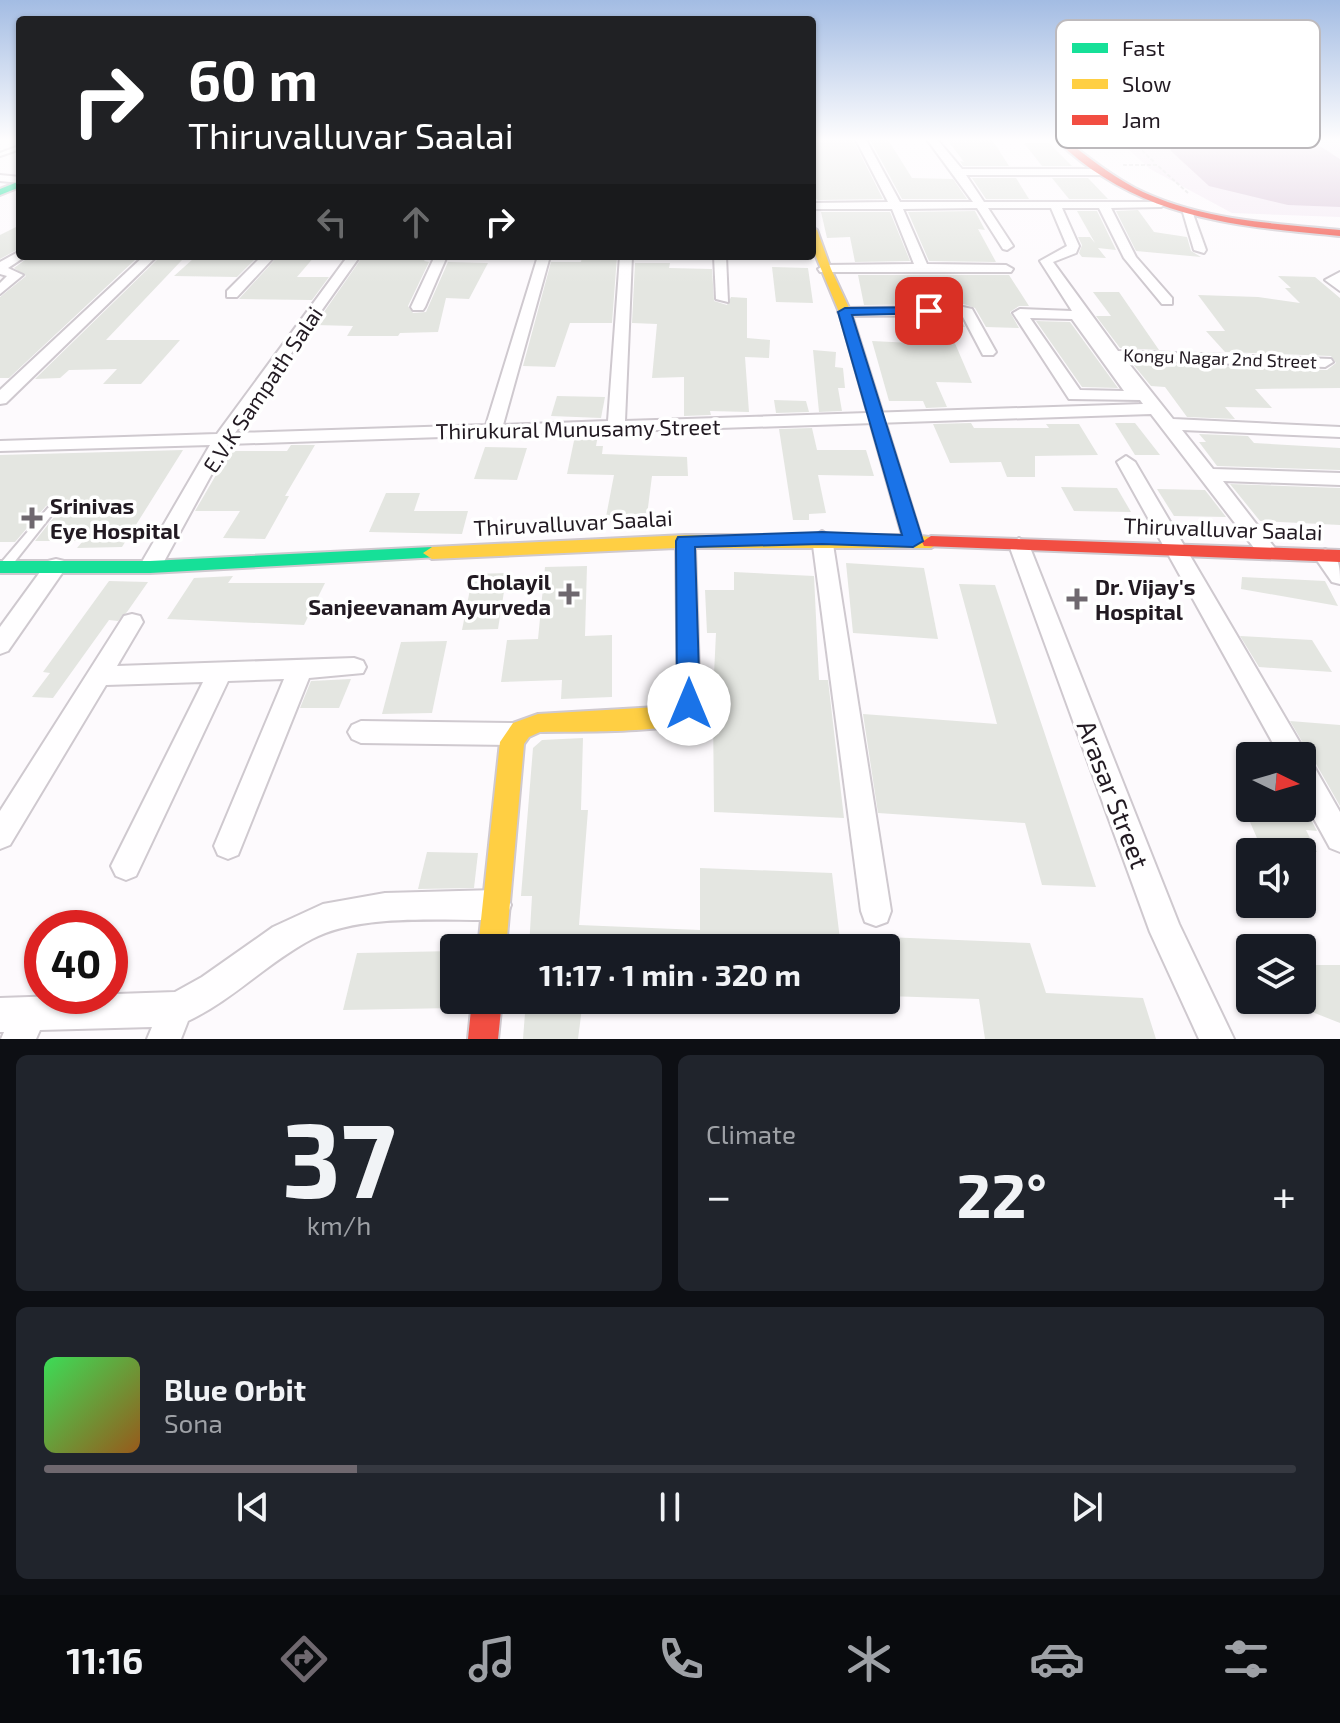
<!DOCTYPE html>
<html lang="en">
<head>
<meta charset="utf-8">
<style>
	body { margin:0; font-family:"Exo 2",sans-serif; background:#20242c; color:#f1f3f6; height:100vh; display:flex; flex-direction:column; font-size:30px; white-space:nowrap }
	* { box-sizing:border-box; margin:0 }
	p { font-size:26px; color:#9ea1a6 }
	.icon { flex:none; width:44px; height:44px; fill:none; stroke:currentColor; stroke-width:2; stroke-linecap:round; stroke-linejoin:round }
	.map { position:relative; height:1039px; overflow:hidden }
	.drawer { display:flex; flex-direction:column; gap:16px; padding:16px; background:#0d0f14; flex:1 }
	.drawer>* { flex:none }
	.guide { position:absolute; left:16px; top:16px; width:800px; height:244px; border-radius:8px; box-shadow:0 2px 6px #0004; background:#202124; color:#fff; overflow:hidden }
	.needle { width:52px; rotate:95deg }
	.fabs { position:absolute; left:1236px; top:742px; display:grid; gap:16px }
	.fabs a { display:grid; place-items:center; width:80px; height:80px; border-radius:8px; background:#171b24; box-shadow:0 2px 6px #0004; font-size:40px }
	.speed { position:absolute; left:24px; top:910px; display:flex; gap:16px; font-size:40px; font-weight:700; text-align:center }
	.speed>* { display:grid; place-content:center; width:104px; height:104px; border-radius:50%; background:#171b24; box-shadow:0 2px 6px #0004; line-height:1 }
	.speed .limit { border:12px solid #d22; background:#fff; color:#111 }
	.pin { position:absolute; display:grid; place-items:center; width:68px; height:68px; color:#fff; margin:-34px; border-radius:16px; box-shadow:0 4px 12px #0006 }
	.me { position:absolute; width:88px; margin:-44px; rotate:0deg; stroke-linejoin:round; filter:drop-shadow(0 0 6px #0008) }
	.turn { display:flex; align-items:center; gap:28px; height:168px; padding:0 40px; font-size:36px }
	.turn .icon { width:104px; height:104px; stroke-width:2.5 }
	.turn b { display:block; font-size:56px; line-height:68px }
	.lanes { display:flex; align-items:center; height:76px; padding:0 40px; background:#0003; justify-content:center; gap:40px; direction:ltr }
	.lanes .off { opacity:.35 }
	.big { font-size:60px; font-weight:700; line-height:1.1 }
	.drawer .widget { flex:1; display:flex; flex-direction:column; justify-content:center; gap:12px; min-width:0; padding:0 28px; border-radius:12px; background:#20242c }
	.drawer .dial { align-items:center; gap:0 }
	.dial b { font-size:104px; line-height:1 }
	.song { display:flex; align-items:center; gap:24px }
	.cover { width:96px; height:96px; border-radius:12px; background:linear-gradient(135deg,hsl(130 70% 55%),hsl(30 70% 35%)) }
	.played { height:8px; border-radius:4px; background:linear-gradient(90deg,#6f686f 25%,#363941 25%) }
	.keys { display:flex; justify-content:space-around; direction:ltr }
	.heat { display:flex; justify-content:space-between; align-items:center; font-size:44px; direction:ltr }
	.drawer .tiles { flex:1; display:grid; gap:16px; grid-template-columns:1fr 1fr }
	.widget:last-child { grid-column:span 2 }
	.trip { position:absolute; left:440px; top:934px; width:460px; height:80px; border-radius:8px; background:#171b24; box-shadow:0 2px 6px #0004; font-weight:700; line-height:80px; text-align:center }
	.dock { display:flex; height:128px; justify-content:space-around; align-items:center; background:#090b0e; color:#9ea1a6 }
	.dock .icon { width:56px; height:56px }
	.dock .current { color:#6f686f }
	.dock b { font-size:36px; color:#f1f3f6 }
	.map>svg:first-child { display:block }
</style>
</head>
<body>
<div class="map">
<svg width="1340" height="1039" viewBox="0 0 1340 1039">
	<rect width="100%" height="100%" fill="#fdfafd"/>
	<polygon fill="#f5ebf5" points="1116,138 1340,138 1340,217 1232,213 1150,169"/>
	<polygon fill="#dcc9db" points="1210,138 1309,139 1340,159 1340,207 1288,205 1209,186 1171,151 1169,140"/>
	<g fill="#e4e6e1">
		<polygon points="812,138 852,138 883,199 818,200 812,196"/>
		<polygon points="869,138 887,138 912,178 953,179 967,199 902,199"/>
		<polygon points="946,138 993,141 1009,166 963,166 960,161 964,162"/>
		<polygon points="1024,143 1049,143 1072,166 1042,166"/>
		<polygon points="972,178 1016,178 1029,199 986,199"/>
		<polygon points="1052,178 1088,178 1108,199 1069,199"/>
		<polygon points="1138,210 1154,232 1187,237 1191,251 1201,257 1136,251 1116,211"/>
		<polygon points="975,211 985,230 978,229 996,262 929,261 908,212"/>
		<polygon points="1077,211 1097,211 1116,250 1098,248 1106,258 1082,257 1079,253 1082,245 1078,237 1090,237 1095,243"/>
		<polygon points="821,212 890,212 910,261 855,262 850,237 827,238"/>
		<polygon points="20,225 20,248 0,259 0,235"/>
		<polygon points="51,256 125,256 121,259 136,259 9,378 0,378 0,297 26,276 14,268 25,260 46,260"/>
		<polygon points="278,256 315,256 297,277 329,277 312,300 239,299"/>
		<polygon points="363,256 428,256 424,261 429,262 408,306 413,313 426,312 448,262 488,263 469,299 446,298 438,332 400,333 398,336 347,336 353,326 315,325"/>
		<polygon points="582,256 617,256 612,323 570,323 555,367 523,366 551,262 581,262"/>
		<polygon points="158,259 182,260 106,340 180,340 141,384 103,384 117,369 69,370 60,378 35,379"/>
		<polygon points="193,259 254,260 237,277 174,276"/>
		<polygon points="635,263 670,263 669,268 712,269 714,301 727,305 731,297 747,298 747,338 770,340 769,358 745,357 749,412 710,411 711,415 684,416 684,377 652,378 657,324 632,323"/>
		<polygon points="772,267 808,268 813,303 776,302"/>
		<polygon points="858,275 1009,275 1029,306 1019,306 1010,312 1019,328 986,327 975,308 964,304 864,305"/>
		<polygon points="1278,276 1315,277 1340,298 1340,388 1255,389 1272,408 1225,407 1235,419 1187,417 1165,387 1151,386 1132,363 1327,370 1336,363 1331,356 1225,352 1206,331 1225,331 1198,295 1258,297 1300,303 1285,288 1291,288"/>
		<polygon points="1093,292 1119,292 1159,350 1120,348 1096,316 1111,316"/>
		<polygon points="904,318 960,318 965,327 948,327 972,383 936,382 947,407 926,408 923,401 889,401 872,341 912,343"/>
		<polygon points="1036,321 1070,322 1118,388 1082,387"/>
		<polygon points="813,350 836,352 835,367 843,368 845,388 838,388 842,411 819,412"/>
		<polygon points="557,396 605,397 601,418 551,416"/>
		<polygon points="774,400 806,401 809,412 776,413"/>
		<polygon points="971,423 974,428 1049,428 1046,424 1079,424 1098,455 1035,456 1035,477 1007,477 1001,462 950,463 933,424"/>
		<polygon points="1115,423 1135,423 1160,455 1135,455"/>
		<polygon points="812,428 817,450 866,450 874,476 818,475 826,513 809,514 809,520 793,520 779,429"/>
		<polygon points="1199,434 1248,436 1254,443 1340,448 1340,470 1217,466 1199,442 1206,442"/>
		<polygon points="598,435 596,446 603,446 602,454 687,457 688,476 652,476 646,523 605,522 614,475 567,474 575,436"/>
		<polygon points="291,445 315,445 285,496 289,496 265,539 223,538 240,511 195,511 230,451 287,451"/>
		<polygon points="485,447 527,448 517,480 474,479"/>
		<polygon points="183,450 122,547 77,548 83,541 35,541 58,512 58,508 52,504 46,506 15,542 0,542 0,455"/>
		<polygon points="1230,484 1340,488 1340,525 1260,521"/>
		<polygon points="1061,487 1117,488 1131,512 1074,511"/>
		<polygon points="1157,489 1205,490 1226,517 1174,516"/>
		<polygon points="386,493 420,493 414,511 468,511 462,534 369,532"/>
		<polygon points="846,563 924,568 938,639 853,633"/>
		<polygon points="587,566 585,636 612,635 612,697 561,699 562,680 501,682 507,640 538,639 545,567"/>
		<polygon points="734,572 814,576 819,680 828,680 844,818 714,812 713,709 707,709 710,704 709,674 714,674 716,633 707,633 705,590 734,590"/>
		<polygon points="507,573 498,629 462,630 473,574"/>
		<polygon points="233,576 228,583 325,583 304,625 167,619 194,578"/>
		<polygon points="1242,577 1325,581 1338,606 1241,589"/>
		<polygon points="109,581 148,582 127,612 118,621 109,620 53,698 32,697 50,673 43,672"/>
		<polygon points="959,584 995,585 1096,887 1042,885 1025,823 878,813 863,714 997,724"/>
		<polygon points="1240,636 1312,640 1332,672 1259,667"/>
		<polygon points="447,641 432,713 382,714 401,642"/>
		<polygon points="351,679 339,708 300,708 311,681"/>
		<polygon points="1290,721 1340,725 1340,806 1315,762 1309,759 1310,755"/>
		<polygon points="583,738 581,810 588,810 579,925 700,930 700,868 832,873 841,948 529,948 532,896 521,896 533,748 542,740"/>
		<polygon points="1244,808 1305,808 1317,831 1306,830 1317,852 1263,852"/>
		<polygon points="427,852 478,853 474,888 418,889"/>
		<polygon points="886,937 1030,943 1046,993 1143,998 1156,1039 985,1039 979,999 886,996"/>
		<polygon points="454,951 454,1008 343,1010 357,953"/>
		<polygon points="1302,965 1340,965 1340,1023 1302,1008"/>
		<polygon points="526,1000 583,1000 578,1039 523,1039"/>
	</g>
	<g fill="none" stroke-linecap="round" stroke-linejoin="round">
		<g stroke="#cfc9cf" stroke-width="4">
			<g id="lane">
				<polygon points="16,147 20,147 20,149 0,156 0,153"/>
				<polygon points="51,507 54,508 56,510 54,512 8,570 0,570 0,564 48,508"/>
			</g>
		</g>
		<g stroke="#cfc9cf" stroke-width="4">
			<g id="street">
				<path d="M855 138H865L900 202H973L926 138H936L962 169H1102L1107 172 1102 175H966L984 202H1165L1167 204 1161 207 1111 208 1136 257 1172 298V304H1162L1124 258 1099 208H1062L1079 246 1076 253 1053 262 1118 351 1331 359 1333 362 1325 367 1126 360 1173 419 1340 427V437L1182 430 1213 469 1340 473V485L1223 481 1278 552 1268 559 1261 557 1151 414 228 444 161 567 158 572H142L139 567 210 445 0 451V441L217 434 348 256H360L235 433 486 425 538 256H550L503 425 608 421 620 256H632L625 421 1143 404 1140 400 1069 399 1013 313 1020 309 1072 311 1040 261 1067 246 1051 208H988L1013 246 1007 250 1003 249 977 208 903 209 927 264 1006 265 1013 269 1011 272H820L818 269 825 265 914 264 892 209H812V203L888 202ZM1030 318 1072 319 1124 391 1080 390Z"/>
				<polygon points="0,175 20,177 20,183 0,181"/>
				<polygon points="1182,209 1192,211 1206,250 1204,253 1194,250"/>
				<polygon points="20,251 20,256 26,256 8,268 23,275 0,294 0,283 7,276 0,274 0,262"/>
				<polygon points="144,256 157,256 6,403 0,404 0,390"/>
				<polygon points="262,256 275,256 237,297 227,297 227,291"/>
				<polygon points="435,256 447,256 425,307 423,310 413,310 411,307"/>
				<polygon points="714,256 726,256 728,302 716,299"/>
				<polygon points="1340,272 1340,291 1325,280"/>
				<polygon points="963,307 972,309 996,352 993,355 983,355 962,315 845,316 838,312 845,308"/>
				<polygon points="1126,456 1135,462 1303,748 1307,756 1305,761 1312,763 1340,812 1340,852 1330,848 1302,797 1302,756 1280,756 1117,462"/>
				<polygon points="822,531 832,538 891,911 887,922 876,926 865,922 861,911 812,538"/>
				<polygon points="1019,538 1029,545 1179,924 1234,1039 1199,1039 1150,932 1009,545"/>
				<path d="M1325 549C1340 554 1340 569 1340 584L1332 582 1314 556Z"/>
				<polygon points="56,559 64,561 67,566 8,651 0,654 0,627 48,561"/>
				<polygon points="132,614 140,616 143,622 117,666 354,658 363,661 366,667 363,673 309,678 238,855 228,859 218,855 214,846 284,679 228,681 136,876 126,880 116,876 111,866 203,682 106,685 10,845 0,849 0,811 124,616"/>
				<polygon points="361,721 516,723 525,727 529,734 525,741 516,745 361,743 352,739 348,732 352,725"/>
				<path d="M496 890 507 895 511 905 507 915 496 920C441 921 362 913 312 939 268 962 234 999 188 1021L181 1039H147L152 1027 40 1030 36 1039H1L4 1032H0V998L175 992 202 977 273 927 323 904 385 893Z"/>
			</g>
		</g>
		<g stroke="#cfc9cf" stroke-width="4">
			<g id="fast">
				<polygon points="20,181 20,187 0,195 0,189"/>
				<polygon points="432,547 439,549 441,553 439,557 150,573 0,573 0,561 150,561"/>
			</g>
		</g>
		<g stroke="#cfc9cf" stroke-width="4">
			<path id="slow" d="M812 227 817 230 831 269 851 312 921 536 938 538 940 542 931 548H695L700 704C698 709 694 716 690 720 668 734 570 731 540 732L529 737 524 744 506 948H478L500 742 513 723 538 714 674 706 678 702 676 548 432 559 423 553 432 547 685 535H902L839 312 812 247Z"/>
		</g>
		<g stroke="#cfc9cf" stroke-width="4">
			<g id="jam">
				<path d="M1054 138H1064C1086 156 1109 174 1135 188 1198 220 1270 223 1340 230V236C1232 226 1136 218 1054 138Z"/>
				<polygon points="931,536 1340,550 1340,562 924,546 922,542"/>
				<polygon points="472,1000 502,1000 498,1039 468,1039"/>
			</g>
		</g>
		<g stroke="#e1e0e1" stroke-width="2" stroke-dasharray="4 2" stroke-linecap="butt">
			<polyline points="1129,138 1155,163"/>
			<polyline points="1123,165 1157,165 1188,193"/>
		</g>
		<use href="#lane" fill="#fffeff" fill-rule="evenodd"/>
		<use href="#street" fill="#fffeff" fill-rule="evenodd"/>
		<use href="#fast" fill="#16e098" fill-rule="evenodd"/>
		<use href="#slow" fill="#ffcf43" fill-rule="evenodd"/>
		<use href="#jam" fill="#f24e42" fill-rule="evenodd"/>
	</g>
	<linearGradient id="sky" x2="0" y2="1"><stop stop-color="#a3bce3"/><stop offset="0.49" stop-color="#fefdfe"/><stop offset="1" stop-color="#fefdfe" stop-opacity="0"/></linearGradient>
	<rect width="1340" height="284" fill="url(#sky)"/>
	<polygon fill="#1a73e8" stroke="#114b97" stroke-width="2" points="929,307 934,308 934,313 852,315 923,541 913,547 822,544 695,547 700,704 697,711 689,713 681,711 677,704 676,541 678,537 822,532 902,535 838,312 845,308"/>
	<g fill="#6f686f" stroke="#fff" stroke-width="3">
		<path d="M28 506h8v8h8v8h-8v8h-8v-8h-8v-8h8z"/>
		<path d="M565 582h8v8h8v8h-8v8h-8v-8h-8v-8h8z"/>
		<path d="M1073 587h8v8h8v8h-8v8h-8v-8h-8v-8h8z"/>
	</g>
	<g text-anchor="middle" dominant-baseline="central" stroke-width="7" stroke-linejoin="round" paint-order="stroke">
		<g font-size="18" fill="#221a22" stroke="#fff">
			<text transform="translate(1220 358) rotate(2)">Kongu Nagar 2nd Street</text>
		</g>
		<g font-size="22" fill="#221a22" stroke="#fff">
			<text transform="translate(262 389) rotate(-56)">E.V.K Sampath Salai</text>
			<text transform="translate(578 428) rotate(-1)">Thirukural Munusamy Street</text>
			<text transform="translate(573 522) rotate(-3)">Thiruvalluvar Saalai</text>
			<text transform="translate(1223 528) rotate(2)">Thiruvalluvar Saalai</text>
		</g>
		<g font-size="22" font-weight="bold" fill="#221a22" stroke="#fff" text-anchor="start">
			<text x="50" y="505">Srinivas<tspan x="50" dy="25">Eye Hospital</tspan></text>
			<text x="551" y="581" text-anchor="end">Cholayil<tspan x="551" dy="25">Sanjeevanam Ayurveda</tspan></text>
			<text x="1095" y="586">Dr. Vijay's<tspan x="1095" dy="25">Hospital</tspan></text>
		</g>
		<g font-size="26" fill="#221a22" stroke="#fff">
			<text transform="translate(1114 794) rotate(69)">Arasar Street</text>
		</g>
	</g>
	<rect x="1056" y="20" width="264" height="128" rx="12" fill="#fff" stroke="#bdbabd" stroke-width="2"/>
	<rect x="1072" y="43" width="36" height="10" fill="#16e098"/>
	<rect x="1072" y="79" width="36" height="10" fill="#ffcf43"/>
	<rect x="1072" y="115" width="36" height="10" fill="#f24e42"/>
	<g font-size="22" fill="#221a22">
		<text x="1122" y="56">Fast</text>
		<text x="1122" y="92">Slow</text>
		<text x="1122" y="128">Jam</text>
	</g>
</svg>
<div class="fabs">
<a><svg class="needle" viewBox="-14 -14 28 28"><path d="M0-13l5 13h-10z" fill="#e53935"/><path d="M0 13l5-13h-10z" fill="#9ea1a6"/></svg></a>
<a><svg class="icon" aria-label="sound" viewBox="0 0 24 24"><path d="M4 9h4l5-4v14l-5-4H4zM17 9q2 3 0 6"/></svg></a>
<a><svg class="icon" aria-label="layers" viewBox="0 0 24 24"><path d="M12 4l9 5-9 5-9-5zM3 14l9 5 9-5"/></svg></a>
</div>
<div class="speed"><div class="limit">40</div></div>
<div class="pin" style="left:929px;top:311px;background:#d93025"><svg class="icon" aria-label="arrive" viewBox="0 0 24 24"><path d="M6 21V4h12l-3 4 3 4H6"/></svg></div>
<svg class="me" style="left:689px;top:704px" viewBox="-20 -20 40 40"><circle r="19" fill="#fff"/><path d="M0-13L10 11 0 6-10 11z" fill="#1a73e8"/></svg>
<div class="trip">11:17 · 1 min · 320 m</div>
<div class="guide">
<div class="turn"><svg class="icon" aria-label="right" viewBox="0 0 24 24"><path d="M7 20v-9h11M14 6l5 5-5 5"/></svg><div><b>60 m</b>Thiruvalluvar Saalai</div></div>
<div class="lanes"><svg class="icon off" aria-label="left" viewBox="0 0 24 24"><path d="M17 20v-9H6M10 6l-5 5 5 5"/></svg><svg class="icon off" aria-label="ahead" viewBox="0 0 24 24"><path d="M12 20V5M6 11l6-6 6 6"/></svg><svg class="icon" aria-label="right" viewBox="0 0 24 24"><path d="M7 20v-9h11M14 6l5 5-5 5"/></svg></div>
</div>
</div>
<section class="drawer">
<div class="tiles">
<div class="widget dial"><b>37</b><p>km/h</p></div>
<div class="widget"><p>Climate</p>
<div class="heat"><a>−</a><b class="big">22°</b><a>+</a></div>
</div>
<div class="widget">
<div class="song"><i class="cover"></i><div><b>Blue Orbit</b><p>Sona</p></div></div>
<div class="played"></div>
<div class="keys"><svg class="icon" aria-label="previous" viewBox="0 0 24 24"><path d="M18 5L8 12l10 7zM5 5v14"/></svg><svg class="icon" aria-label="pause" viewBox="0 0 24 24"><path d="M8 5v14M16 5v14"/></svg><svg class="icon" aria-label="next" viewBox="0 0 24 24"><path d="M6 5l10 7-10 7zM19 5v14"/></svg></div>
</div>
</div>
</section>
<nav class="dock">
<b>11:16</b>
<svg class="icon current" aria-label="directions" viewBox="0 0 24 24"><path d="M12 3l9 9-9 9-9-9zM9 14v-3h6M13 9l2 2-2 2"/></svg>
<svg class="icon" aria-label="music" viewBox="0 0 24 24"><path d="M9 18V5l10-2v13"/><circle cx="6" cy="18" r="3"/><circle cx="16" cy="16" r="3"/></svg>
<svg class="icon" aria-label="phone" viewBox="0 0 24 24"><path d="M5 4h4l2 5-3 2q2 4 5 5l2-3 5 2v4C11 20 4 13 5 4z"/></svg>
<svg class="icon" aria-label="climate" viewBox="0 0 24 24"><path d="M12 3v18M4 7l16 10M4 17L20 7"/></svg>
<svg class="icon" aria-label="car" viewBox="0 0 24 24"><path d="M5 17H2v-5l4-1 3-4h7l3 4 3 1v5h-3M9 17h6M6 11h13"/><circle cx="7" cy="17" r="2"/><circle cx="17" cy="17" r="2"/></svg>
<svg class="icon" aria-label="filters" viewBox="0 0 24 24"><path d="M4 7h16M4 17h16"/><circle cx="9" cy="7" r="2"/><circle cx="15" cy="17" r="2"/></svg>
</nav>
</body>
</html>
